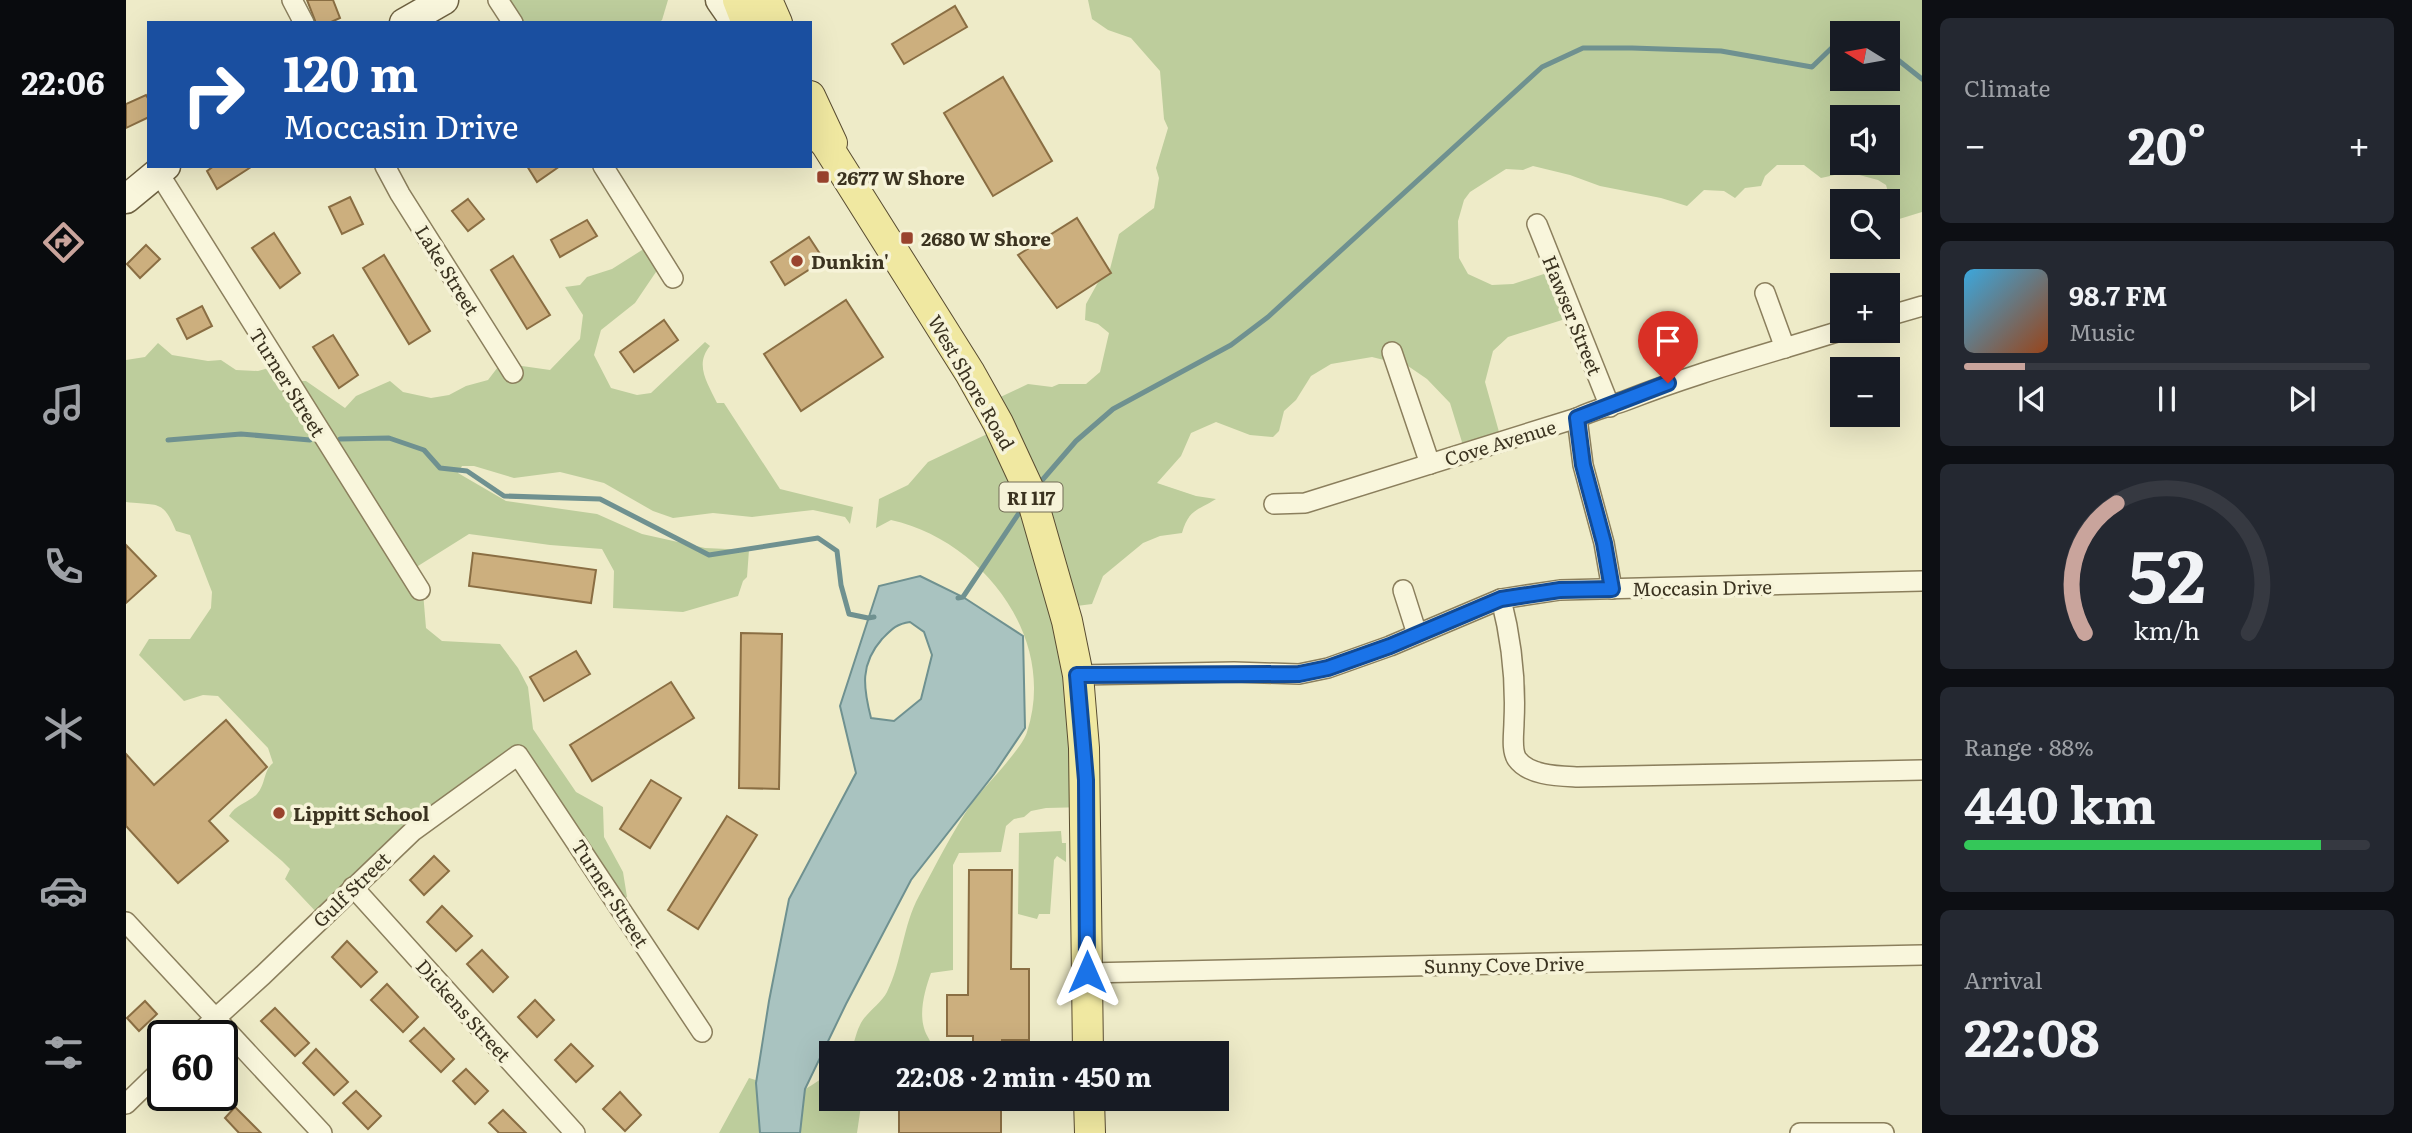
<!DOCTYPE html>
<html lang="en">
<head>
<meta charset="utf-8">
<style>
	body { margin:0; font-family:Literata,serif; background:#242831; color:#f1f3f6; height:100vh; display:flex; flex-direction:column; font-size:26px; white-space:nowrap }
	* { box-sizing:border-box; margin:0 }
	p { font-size:23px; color:#9ea1a6 }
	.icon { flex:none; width:38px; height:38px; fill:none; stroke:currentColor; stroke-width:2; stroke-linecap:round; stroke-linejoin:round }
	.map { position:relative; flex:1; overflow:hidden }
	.drawer { display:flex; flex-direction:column; gap:18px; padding:18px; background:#0d0f14; width:490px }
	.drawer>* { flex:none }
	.hud { position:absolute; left:21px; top:21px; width:665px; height:147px; border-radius:0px; box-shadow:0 7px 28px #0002; background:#1a4fa0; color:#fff; overflow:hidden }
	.needle { width:46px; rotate:281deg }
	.controls { position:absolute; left:1704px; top:21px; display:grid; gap:14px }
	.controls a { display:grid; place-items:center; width:70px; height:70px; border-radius:0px; background:#171b24; box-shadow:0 7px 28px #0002; font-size:35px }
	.speed { position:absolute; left:21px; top:1020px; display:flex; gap:14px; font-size:35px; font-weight:700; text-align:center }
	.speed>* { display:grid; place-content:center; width:91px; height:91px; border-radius:50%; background:#171b24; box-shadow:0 7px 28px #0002; line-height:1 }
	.speed .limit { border:4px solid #111; border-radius:10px; background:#fff; color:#111 }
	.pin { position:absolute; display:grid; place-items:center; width:60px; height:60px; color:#fff; margin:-72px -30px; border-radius:50% 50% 50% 0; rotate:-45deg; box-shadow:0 0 7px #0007 }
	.pin .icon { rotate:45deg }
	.me { position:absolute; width:77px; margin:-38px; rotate:0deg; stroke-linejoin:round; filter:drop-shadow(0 0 5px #0008) }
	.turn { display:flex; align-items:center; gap:24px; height:147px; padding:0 21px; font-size:32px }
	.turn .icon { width:91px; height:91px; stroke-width:2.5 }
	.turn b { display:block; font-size:49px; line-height:60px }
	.big { font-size:52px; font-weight:700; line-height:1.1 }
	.drawer .widget { flex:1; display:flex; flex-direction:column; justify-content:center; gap:10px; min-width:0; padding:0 24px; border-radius:10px; background:#242831 }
	.drawer .dial { align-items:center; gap:0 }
	.dial svg { height:182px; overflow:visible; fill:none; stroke:#363941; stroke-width:7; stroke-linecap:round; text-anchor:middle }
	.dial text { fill:#f1f3f6; stroke:none }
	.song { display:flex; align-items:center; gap:21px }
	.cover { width:84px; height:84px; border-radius:10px; background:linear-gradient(135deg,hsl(200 70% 55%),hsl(20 70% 35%)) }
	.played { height:7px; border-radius:4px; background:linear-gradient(90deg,#c9a49c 15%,#363941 15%) }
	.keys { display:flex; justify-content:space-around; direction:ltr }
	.heat { display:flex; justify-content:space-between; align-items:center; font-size:38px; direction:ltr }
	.charge { height:10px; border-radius:5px; background:linear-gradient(90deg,#34c759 88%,#363941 0) }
	.trip { position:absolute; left:693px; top:1041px; width:410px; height:70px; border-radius:0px; background:#171b24; box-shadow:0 7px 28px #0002; font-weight:700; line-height:70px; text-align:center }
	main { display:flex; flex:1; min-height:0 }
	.dock { display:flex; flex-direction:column; width:126px; justify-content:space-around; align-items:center; background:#090b0e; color:#9ea1a6 }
	.dock .icon { width:49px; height:49px }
	.dock .current { color:#c9a49c }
	.dock b { font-size:32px; color:#f1f3f6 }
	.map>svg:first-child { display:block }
</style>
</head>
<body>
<main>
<nav class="dock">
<b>22:06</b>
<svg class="icon current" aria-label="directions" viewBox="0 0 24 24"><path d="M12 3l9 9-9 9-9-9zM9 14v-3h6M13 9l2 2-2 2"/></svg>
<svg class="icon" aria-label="music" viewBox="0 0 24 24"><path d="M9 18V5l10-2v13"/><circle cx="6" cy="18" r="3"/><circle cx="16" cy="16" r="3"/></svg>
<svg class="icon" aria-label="phone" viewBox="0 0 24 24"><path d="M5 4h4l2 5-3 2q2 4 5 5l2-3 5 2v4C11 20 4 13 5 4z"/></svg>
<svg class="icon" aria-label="climate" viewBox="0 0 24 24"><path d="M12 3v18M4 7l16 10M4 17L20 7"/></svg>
<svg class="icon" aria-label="car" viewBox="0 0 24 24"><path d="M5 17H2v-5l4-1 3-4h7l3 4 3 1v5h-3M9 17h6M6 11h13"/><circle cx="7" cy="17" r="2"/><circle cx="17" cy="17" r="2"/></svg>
<svg class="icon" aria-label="filters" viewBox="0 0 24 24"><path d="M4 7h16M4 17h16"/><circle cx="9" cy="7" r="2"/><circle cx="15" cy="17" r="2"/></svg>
</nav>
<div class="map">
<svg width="1796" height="1133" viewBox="0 0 1796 1133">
	<rect width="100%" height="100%" fill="#eeebc8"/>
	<g fill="#bdcd9c" fill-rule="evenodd">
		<polygon points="371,0 542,0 536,20 532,23 386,23"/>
		<path d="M962 0H1796V212L1770 220 1762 230 1764 199 1760 185 1752 180 1722 172 1695 178 1678 165H1651L1639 176 1635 186 1619 188 1609 198 1598 191 1578 190 1561 206 1535 198 1474 186 1444 175 1407 166 1397 170 1380 169 1344 192 1338 200 1332 221 1333 258 1342 274 1366 285 1387 284 1433 269 1452 315 1382 337 1367 351 1359 382 1375 439 1339 452 1324 403 1301 379 1282 366 1246 357 1205 364 1185 376 1170 400 1158 411 1153 431 1147 437 1124 435 1090 422 1065 433 1055 456 1031 483 1070 496 1090 499C1071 511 1063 509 1056 533L1034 536 1017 543 977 576 966 604 943 607 962 807 920 808 905 811 898 817 888 819 880 826 875 852 833 853 827 865V970L805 973C799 989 793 1011 798 1028 800 1037 808 1043 807 1053L721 1054C729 1046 729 1034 734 1025 740 1012 755 1004 761 992 776 962 777 925 793 896 810 865 826 832 846 803 859 786 896 749 901 732 932 638 856 540 765 520L750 528 753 499 782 485 802 462 876 427 866 401 902 384 926 387 933 384H960L974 372 983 333 972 324 959 320 960 304 975 277 984 269 993 234 1028 208 1033 178 1030 168 1042 128 1038 119 1034 71 1005 38 982 30 966 19ZM1717 33H1762V79H1717ZM1717 117H1762V163H1717Z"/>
		<path d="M524 245 534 266 509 303 475 330 468 355 485 388 511 395 525 393 579 342 584 346C568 365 582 384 591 403H598L654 489 727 507 724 524 719 517 687 510 626 517 587 513 547 518 527 511 478 483 434 472 388 478 348 466H336L332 473 380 501 471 514 516 534 579 548 623 550 621 577 617 581 612 596 557 612 487 608 488 571 476 549 424 545 343 534 284 571 297 592 300 628 316 641 374 644 392 668 402 687 407 729 450 792 477 807 478 837 497 872 501 897 484 907 470 890 385 764 193 915 159 879 164 869 156 861 103 816C110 804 122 803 131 794 140 784 137 771 147 763L142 748 92 696 77 695 58 701 13 655 23 639H64L85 608 86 592 64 535 50 531C37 499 32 506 0 502V360L19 357 32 343 46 355 82 361 95 360 110 370 132 371 150 366 162 381H180L219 408 230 396 264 381 277 392 305 398 323 395 340 386 362 380 375 363 424 370 454 339 457 315 439 287 454 285 461 277 486 269Z"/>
		<polygon points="935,831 936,843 940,843 940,862 931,856 928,860 924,914 913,914 911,919 892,914 893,833"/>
		<path d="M705 1070V1099H736L731 1133H593L623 1078 640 1083 664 1099C678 1089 694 1082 705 1070Z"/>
	</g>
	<path fill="#a9c3c0" stroke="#6f9190" stroke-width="2" fill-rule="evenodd" d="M794 576 837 597 897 636 899 728 868 774 785 880 720 1004 679 1089 674 1133H634L630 1083 643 1001 663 899 730 773 714 706 753 586ZM784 622 798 632 806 655 795 699 768 721 745 718C737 687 734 664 756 639 766 629 770 624 784 622Z"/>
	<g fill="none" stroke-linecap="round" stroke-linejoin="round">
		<g stroke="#6f9190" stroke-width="5">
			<polyline points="1762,52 1796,79"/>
			<polyline points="214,439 263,438 298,450 314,468 341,471 378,496 474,499 583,555 692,538 711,551 715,585 723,614 742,618 748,617"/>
			<polyline points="42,440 115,434 184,440"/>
			<polyline points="912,485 950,441 987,409 1105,345 1142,317 1416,67 1457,48 1506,48 1595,51 1686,67 1717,37"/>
			<polyline points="832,598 837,597 897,507"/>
		</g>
	</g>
	<g fill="#ccaf7e" stroke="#8a6e43" stroke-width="2">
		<polygon points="181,0 207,0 214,18 203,23 190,23"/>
		<polygon points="829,6 841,27 778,64 766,44"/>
		<polygon points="877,77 926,161 867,196 818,113"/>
		<polygon points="20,95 23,100 23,117 0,128 0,104"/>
		<polygon points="88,166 125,166 125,167 91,189 81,171"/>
		<polygon points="401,166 434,166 411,182"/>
		<polygon points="224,197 237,224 216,234 203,207"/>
		<polygon points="342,199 358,219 342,231 326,211"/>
		<polygon points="951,218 985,273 931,308 892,255"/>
		<polygon points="461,220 471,236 434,257 425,240"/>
		<polygon points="148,233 174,273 154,288 126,248"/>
		<polygon points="683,237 698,260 659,285 645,262"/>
		<polygon points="20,245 34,259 14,278 1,264"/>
		<polygon points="258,255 304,331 283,344 237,268"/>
		<polygon points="387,256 424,315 401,329 365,270"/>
		<polygon points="720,300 757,357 675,411 638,354"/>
		<polygon points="76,306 86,326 61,339 51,319"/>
		<polygon points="538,320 552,340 508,372 494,352"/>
		<polygon points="207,335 232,375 213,388 187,347"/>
		<polygon points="0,545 30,576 0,603"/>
		<polygon points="347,553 470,570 465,603 343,586"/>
		<polygon points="615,633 656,634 653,789 613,788"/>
		<polygon points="450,651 464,674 418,701 404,677"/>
		<polygon points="545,682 568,718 466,781 444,745"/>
		<polygon points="100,720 141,767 83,821 102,841 52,883 0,826 0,754 28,785"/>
		<polygon points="525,780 555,798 524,848 494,829"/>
		<polygon points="601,816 631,835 572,929 542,910"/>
		<polygon points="308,856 323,871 298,895 284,880"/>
		<polygon points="843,870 886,870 885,969 903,969 903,1040 876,1040 876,1054 847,1054 847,1036 821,1036 821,995 842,995"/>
		<polygon points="316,906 346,936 330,951 301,922"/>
		<polygon points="221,941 251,972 235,987 206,957"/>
		<polygon points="356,950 382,977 367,992 341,964"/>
		<polygon points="261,984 292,1017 277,1032 245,1000"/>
		<polygon points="409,1000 428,1020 411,1037 392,1017"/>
		<polygon points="19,1001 31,1014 13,1031 1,1018"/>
		<polygon points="149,1008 183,1043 169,1056 135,1021"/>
		<polygon points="298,1028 328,1059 315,1072 284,1041"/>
		<polygon points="445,1044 467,1066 450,1082 429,1060"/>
		<polygon points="190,1049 222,1082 208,1095 177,1063"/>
		<polygon points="340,1069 362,1091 349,1104 327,1081"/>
		<polygon points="230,1091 255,1116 242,1129 217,1103"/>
		<polygon points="494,1092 515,1115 499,1131 477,1109"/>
		<rect x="773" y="1099" width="102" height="34"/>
		<polygon points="109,1107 135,1133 113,1133 99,1118"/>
		<polygon points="377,1110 400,1133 373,1133 363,1123"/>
	</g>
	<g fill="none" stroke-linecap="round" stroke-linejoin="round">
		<g stroke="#8b7f5d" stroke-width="22">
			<g id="street">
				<polyline points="166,0 178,23"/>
				<polyline points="372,0 387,23"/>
				<polyline points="259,166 274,194 387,373"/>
				<polyline points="477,166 547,278"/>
				<polyline points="32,172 294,590"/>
				<polyline points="1411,224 1484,407"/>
				<polyline points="1639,293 1659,348"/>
				<polyline points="1762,316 1796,306"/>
				<polyline points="1266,352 1304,464"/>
				<polyline points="1451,418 1457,465 1478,543 1486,589"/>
				<path d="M1148 504 1179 503 1451 418C1467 410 1485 406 1501 400 1572 372 1645 353 1717 330"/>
				<polyline points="1277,590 1291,634"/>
				<path d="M1375 599C1385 638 1390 682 1388 722 1388 733 1385 750 1391 759 1403 776 1434 776 1452 777L1796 770"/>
				<polyline points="952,675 1108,672 1173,674 1202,668 1264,646 1375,599 1434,590 1796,581"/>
				<polyline points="227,887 449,1133"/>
				<polyline points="0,922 196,1133"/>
				<polyline points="961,973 1796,955"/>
				<polyline points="70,1036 137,975 287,831 392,755 576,1032"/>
				<polyline points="0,1104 37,1068"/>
				<polyline points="1674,1133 1758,1133"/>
			</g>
		</g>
		<g stroke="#6d6040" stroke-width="31">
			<g id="secondary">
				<polyline points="594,0 610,23"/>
				<polyline points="278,23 318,0"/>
				<polyline points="0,199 40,166"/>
			</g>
		</g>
		<g stroke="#594c31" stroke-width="32">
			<g id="primary">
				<polyline points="612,0 621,23"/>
				<polyline points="641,0 651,23"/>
				<polyline points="684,96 706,143"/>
				<polyline points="684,126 700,144 844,373 872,423 904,492 941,621 952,675 958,748 962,1054"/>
				<polyline points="963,1099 964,1133"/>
			</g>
		</g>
		<use href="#street" stroke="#f9f6dc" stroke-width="19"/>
		<use href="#secondary" stroke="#f9f6dc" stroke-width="28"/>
		<use href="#primary" stroke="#f0e8a1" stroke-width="30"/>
	</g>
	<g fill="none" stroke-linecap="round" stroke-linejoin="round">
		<g stroke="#114b97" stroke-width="18">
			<polyline id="route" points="961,972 960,780 951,675 1173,674 1202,668 1264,646 1375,599 1434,590 1486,589 1478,543 1457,465 1451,418 1542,383"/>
		</g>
		<use href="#route" stroke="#1a73e8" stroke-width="12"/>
	</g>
	<g fill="#99432d" stroke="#f6f3d8" stroke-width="2.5">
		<rect x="690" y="170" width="14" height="14" rx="3.5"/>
		<rect x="774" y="231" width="14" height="14" rx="3.5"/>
		<circle cx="671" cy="261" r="7"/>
		<circle cx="153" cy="813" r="7"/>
	</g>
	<g text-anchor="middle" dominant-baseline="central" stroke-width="7" stroke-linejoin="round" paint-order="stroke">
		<rect fill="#f6f3d8" stroke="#736d57" stroke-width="2" x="873.5" y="482.5" width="63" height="29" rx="5"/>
		<g font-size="18" font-weight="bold" fill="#3b3320">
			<text x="905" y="497">RI 117</text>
		</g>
		<g font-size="19" font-weight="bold" fill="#3b3320" stroke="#f6f3d8" text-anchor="start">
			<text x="711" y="177">2677 W Shore</text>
			<text x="795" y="238">2680 W Shore</text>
			<text x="685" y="261">Dunkin'</text>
			<text x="167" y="813">Lippitt School</text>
		</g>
		<g font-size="19" fill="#3b3320" stroke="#f6f3d8">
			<text transform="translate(322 270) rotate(58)">Lake Street</text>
			<text transform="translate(1447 315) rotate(68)">Hawser Street</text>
			<text transform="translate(162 382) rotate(58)">Turner Street</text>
			<text transform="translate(846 382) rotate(60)">West Shore Road</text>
			<text transform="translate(1374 442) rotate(-17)">Cove Avenue</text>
			<text transform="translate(1576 587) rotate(-1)">Moccasin Drive</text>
			<text transform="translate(225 889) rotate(-44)">Gulf Street</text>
			<text transform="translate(485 893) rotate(57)">Turner Street</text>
			<text transform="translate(1378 964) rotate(-1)">Sunny Cove Drive</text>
			<text transform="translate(338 1010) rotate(48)">Dickens Street</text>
		</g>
	</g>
</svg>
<div class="controls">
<a><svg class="needle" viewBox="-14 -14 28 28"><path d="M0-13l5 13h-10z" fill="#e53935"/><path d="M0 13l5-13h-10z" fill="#9ea1a6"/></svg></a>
<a><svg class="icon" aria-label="sound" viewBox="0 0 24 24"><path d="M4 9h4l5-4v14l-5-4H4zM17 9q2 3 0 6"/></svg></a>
<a><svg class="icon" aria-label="search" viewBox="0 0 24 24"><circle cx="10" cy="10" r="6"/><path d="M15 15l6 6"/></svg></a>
<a>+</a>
<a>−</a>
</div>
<div class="speed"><div class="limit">60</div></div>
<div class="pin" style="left:1542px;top:383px;background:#d93025"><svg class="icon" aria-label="arrive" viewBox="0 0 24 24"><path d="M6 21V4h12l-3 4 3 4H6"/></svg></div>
<svg class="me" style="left:961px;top:972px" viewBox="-20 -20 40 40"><path d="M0-17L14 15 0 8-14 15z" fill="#1a73e8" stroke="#fff" stroke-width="4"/></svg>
<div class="trip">22:08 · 2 min · 450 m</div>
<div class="hud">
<div class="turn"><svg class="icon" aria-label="right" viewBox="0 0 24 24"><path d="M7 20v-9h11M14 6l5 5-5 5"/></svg><div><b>120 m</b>Moccasin Drive</div></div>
</div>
</div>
<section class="drawer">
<div class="widget"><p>Climate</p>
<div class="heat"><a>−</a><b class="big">20°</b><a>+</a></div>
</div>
<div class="widget">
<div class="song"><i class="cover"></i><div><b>98.7 FM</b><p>Music</p></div></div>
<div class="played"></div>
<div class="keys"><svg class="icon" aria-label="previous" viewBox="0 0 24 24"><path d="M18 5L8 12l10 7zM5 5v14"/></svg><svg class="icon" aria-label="pause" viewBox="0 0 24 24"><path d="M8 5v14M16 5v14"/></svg><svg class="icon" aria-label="next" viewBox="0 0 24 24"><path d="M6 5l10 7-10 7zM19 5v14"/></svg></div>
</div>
<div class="widget dial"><svg viewBox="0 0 100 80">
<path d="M14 69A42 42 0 1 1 86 69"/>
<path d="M14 69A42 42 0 0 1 28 12" stroke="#c9a49c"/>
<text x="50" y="56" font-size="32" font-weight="700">52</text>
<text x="50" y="72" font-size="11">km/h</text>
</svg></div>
<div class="widget"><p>Range · 88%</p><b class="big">440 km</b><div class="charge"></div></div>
<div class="widget"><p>Arrival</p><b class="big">22:08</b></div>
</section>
</main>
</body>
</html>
